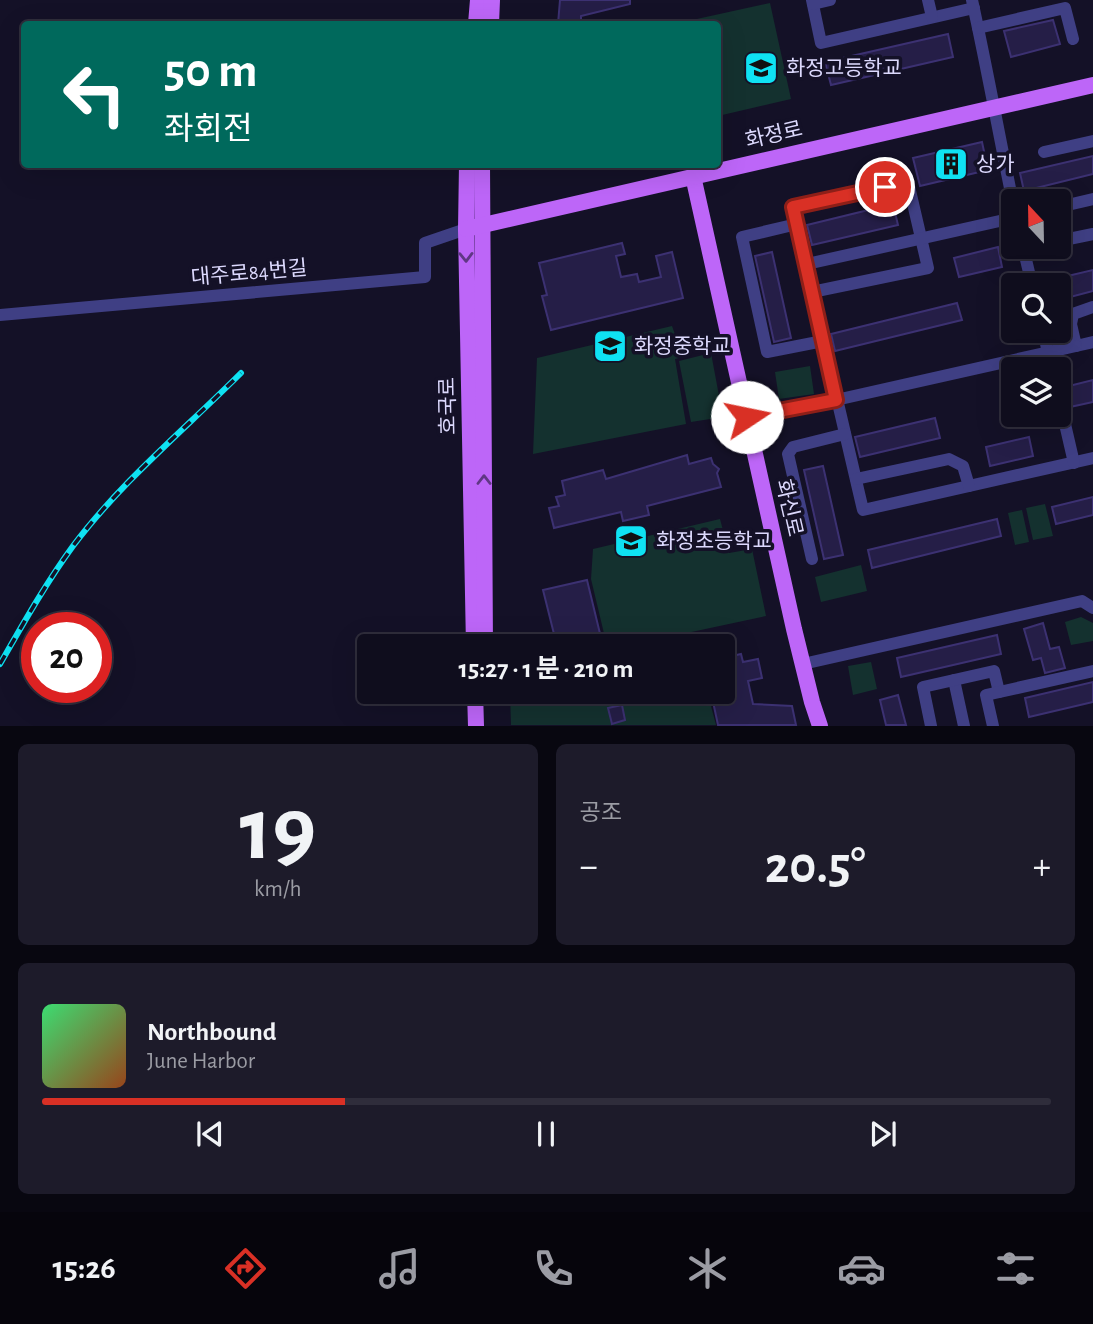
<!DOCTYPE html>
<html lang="ko">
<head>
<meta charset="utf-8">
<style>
	body { margin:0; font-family:"Alegreya Sans","Noto Sans KR",sans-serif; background:#1d1b2a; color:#f1f3f6; height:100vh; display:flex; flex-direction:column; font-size:26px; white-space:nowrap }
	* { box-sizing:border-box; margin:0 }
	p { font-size:23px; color:#9b9ca4 }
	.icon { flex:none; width:38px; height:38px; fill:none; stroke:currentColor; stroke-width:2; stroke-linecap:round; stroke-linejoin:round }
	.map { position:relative; height:726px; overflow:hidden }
	.side { display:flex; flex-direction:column; gap:18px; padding:18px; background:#080710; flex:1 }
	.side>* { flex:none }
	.hud { position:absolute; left:21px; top:21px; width:700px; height:147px; border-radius:7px; box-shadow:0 7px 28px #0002,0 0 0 2px #2f2d3b; background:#00695c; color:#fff; overflow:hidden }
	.needle { width:46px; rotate:338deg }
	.buttons { position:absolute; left:1001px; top:189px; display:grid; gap:14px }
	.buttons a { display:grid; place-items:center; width:70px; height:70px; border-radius:7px; background:#0f0d1d; box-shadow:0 7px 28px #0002,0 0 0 2px #2f2d3b; font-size:35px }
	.speed { position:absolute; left:21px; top:612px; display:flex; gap:14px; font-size:35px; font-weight:700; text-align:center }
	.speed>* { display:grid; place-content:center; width:91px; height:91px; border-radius:50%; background:#0f0d1d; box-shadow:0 7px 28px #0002,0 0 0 2px #2f2d3b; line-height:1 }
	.speed .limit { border:10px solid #d22; background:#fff; color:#111 }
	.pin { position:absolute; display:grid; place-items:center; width:60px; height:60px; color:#fff; margin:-30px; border:4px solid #fff; border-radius:50%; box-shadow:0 2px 7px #0007 }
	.me { position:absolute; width:77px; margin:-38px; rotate:79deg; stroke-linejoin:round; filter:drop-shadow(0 0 5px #0008) }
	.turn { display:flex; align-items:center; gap:24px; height:147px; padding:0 28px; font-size:32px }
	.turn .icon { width:91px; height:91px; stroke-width:2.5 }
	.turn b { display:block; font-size:49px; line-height:60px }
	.big { font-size:52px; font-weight:700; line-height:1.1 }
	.side .widget { flex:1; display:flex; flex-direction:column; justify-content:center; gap:10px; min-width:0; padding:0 24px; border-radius:10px; background:#1d1b2a }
	.side .dial { align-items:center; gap:0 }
	.dial b { font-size:91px; line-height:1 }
	.song { display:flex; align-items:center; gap:21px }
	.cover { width:84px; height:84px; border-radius:10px; background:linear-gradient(135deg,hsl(140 70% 55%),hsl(20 70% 35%)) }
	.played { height:7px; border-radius:4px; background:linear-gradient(90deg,#d93025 30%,#2f2d3b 30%) }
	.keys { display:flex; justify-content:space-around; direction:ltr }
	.heat { display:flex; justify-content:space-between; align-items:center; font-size:38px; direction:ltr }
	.side .tiles { flex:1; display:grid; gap:18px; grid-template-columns:1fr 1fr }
	.widget:last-child { grid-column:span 2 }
	.trip { position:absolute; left:357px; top:634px; width:378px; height:70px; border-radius:7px; background:#0f0d1d; box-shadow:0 7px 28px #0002,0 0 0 2px #2f2d3b; font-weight:700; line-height:70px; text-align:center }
	.dock { display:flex; height:112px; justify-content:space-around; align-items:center; background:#06050c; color:#9b9ca4 }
	.dock .icon { width:49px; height:49px }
	.dock .on { color:#d93025 }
	.dock b { font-size:32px; color:#f1f3f6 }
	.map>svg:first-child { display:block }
</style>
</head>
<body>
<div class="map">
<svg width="1093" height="726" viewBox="0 0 1093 726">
	<rect width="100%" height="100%" fill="#141127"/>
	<g fill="#14312f">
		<polygon points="770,3 791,99 718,116 718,24 674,24"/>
		<polygon points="672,326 683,357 675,359 686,424 533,454 537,358"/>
		<polygon points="711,353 723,417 691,422 679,361"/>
		<polygon points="810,366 814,394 779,399 775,372"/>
		<polygon points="1045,504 1053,536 1033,540 1026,508"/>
		<polygon points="1022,510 1029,542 1015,545 1008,513"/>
		<polygon points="720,519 729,553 752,549 766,616 626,646 607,646 591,579 593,549"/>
		<polygon points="861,565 867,591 821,602 815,577"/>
		<polygon points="1081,617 1093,623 1093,641 1071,645 1065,622"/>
		<polygon points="871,662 877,689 853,695 848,666"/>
		<polygon points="510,691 707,691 716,725 511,725"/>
	</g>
	<g fill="#251e47" stroke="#3c3172" stroke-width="2">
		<polygon points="560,0 630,0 630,4 581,16 581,24 558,24"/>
		<polygon points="1053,20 1060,44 1011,57 1004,31"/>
		<polygon points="948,34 953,57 831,85 825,62"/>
		<polygon points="982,142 988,170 920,186 913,158"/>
		<polygon points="1093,156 1093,174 1024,191 1020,173"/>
		<polygon points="893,204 898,225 812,245 807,225"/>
		<polygon points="622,243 625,254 616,256 621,277 637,274 639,282 661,277 656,256 672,252 683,298 551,330 542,296 547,295 539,263"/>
		<polygon points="998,247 1002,267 959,277 954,258"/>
		<polygon points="772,252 791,338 774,342 755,256"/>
		<polygon points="1093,270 1093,291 1059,300 1059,278"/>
		<polygon points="957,303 962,320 835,351 831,334"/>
		<polygon points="1093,380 1093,402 1070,407 1065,387"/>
		<polygon points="935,418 940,438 860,457 855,437"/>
		<polygon points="1029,437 1033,456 990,466 986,447"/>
		<polygon points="687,455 689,464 711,458 713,464 719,469 717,473 721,487 647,506 649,515 623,521 621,512 554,528 549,508 559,506 556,497 565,495 562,481 603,470 606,479"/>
		<polygon points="823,466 843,555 824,559 804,470"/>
		<polygon points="1093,497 1093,515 1056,524 1052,507"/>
		<polygon points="997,519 1001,536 872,568 868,550"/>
		<polygon points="587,580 603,646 557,646 543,590"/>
		<polygon points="1043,623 1050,649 1059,647 1065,668 1045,673 1041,658 1033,660 1024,629"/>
		<polygon points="997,635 1001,654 901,677 897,658"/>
		<polygon points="741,654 743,662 758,659 762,678 748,681 753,704 792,706 796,725 718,725 712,697 723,695 723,658"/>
		<polygon points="1093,682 1093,702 1029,717 1025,698"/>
		<polygon points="898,695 906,725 886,725 880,700"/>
		<polygon points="622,705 625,720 612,724 608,708"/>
	</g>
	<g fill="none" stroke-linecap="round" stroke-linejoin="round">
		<g stroke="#3f3f84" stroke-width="12">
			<polyline points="812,0 821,43 974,8"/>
			<polyline points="928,0 932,17"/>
			<path d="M972 0C987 68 999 135 1013 203"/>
			<polyline points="813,4 830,0"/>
			<polyline points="978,28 1065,8 1073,39"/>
			<polyline points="1044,152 1093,141"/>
			<polyline points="1059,207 1093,199"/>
			<polyline points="797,224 812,292 928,268 908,182 793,207 797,224 742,237 767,352 823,341"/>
			<polyline points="1059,241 1093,234"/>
			<polyline points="1023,247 1032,285"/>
			<polyline points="807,264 1013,218"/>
			<polyline points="812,292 863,510 1093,458"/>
			<polyline points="1093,307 1073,314 1071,324 1076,346 1093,342"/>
			<polyline points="0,315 425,277 425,243 466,229"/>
			<polyline points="1043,331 1052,369"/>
			<polyline points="1059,398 1074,463"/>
			<polyline points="747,417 836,400 1076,346"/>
			<polyline points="856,479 949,459 963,466 969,486"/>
			<polyline points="812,559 788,454 793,447 845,434"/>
			<polyline points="803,664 1082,601 1093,608"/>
			<polyline points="954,680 964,726"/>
			<polyline points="931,726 923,687 994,671 999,692"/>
			<polyline points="993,726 986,695 1093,671"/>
		</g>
		<g stroke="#bd66f8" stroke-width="16">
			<polyline points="476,24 478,0"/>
			<polyline points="491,24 492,0"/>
			<polyline points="467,164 466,229 474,646"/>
			<polyline points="482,164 485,646"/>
			<polyline points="693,176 794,629 812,702 820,726"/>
			<polyline points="466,229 1093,85"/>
			<polyline points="475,691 476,726"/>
		</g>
		<g stroke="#0fe2f3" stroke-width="6">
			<path id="rail" d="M0 664C23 624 46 583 73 546 121 482 185 429 241 373"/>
		</g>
		<use href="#rail" stroke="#141127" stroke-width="3.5" stroke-dasharray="10" stroke-linecap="butt"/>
	</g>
	<defs><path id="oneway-chevron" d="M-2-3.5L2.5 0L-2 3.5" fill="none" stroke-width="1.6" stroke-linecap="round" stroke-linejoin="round" transform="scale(1.75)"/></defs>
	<g stroke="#603785">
		<use href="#oneway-chevron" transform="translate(466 257) rotate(89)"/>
		<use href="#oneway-chevron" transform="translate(484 480) rotate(-90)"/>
	</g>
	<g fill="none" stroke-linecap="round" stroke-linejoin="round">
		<g stroke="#8d1f18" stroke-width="18">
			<polyline id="route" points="747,417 836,400 793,207 885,187"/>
		</g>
		<use href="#route" stroke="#d93025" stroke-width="12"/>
	</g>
	<defs>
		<g id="school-square" transform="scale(1.75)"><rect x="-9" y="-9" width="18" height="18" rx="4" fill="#0fe2f3" stroke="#141127"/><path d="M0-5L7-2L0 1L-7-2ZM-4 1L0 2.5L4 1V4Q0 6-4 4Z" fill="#111"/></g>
		<g id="building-square" transform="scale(1.75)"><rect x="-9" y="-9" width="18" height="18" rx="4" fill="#0fe2f3" stroke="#141127"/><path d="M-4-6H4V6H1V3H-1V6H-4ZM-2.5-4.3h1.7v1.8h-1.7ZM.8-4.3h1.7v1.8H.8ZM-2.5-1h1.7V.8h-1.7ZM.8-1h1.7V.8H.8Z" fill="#111"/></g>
	</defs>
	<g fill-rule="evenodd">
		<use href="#school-square" x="761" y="68"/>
		<use href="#building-square" x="951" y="164"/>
		<use href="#school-square" x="610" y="346"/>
		<use href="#school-square" x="631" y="541"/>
	</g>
	<g text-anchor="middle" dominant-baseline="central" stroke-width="7" stroke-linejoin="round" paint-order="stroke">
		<g font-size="21" fill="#dcd9fd" stroke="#141127" text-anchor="start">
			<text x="786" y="68">화정고등학교</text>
			<text x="976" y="164">상가</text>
			<text x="634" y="346">화정중학교</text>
			<text x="656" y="541">화정초등학교</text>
		</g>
		<g font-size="21" fill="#dcd9fd" stroke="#141127">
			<text transform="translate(774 135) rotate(-13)">화정로</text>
			<text transform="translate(249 273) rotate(-5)">대주로84번길</text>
			<text transform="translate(448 406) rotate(-91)">호국로</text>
			<text transform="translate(789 508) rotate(77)">화신로</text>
		</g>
	</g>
</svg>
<div class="buttons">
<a><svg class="needle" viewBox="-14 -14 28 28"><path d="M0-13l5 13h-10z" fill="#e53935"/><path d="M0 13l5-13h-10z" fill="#9b9ca4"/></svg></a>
<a><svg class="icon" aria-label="search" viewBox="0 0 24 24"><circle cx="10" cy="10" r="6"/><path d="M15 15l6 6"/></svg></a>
<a><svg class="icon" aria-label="layers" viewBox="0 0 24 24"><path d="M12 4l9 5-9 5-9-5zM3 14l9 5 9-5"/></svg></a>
</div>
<div class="speed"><div class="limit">20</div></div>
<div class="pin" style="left:885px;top:187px;background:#d93025"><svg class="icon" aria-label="arrive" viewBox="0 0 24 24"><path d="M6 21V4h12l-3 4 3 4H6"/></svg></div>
<svg class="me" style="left:747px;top:417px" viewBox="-20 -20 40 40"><circle r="19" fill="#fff"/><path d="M0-13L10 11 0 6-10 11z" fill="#d93025"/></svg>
<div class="trip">15:27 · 1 분 · 210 m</div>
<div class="hud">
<div class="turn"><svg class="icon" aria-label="left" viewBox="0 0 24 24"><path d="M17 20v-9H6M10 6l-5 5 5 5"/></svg><div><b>50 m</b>좌회전</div></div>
</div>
</div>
<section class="side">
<div class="tiles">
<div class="widget dial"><b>19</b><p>km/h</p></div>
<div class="widget"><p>공조</p>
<div class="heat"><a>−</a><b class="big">20.5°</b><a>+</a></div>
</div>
<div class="widget">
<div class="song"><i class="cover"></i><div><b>Northbound</b><p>June Harbor</p></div></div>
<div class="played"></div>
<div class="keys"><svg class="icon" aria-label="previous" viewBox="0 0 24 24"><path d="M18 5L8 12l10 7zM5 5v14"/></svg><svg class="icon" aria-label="pause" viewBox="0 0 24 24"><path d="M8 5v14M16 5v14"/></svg><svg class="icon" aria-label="next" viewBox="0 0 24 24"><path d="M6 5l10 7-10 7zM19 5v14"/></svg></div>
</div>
</div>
</section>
<nav class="dock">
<b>15:26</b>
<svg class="icon on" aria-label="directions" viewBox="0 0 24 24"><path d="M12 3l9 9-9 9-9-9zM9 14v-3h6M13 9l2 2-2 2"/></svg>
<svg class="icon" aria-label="music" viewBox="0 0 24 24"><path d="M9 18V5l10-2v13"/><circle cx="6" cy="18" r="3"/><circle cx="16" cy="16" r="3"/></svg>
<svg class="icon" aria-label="phone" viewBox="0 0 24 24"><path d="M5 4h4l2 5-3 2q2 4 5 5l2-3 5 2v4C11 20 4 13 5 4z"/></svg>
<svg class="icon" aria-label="climate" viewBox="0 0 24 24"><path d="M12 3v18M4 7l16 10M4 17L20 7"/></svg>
<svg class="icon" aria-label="car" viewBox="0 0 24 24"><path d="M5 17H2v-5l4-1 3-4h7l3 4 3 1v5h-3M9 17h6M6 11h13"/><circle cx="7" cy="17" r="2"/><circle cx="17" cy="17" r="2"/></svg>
<svg class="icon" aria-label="filters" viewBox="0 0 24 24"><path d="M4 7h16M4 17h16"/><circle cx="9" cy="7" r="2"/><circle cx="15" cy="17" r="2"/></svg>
</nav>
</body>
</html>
